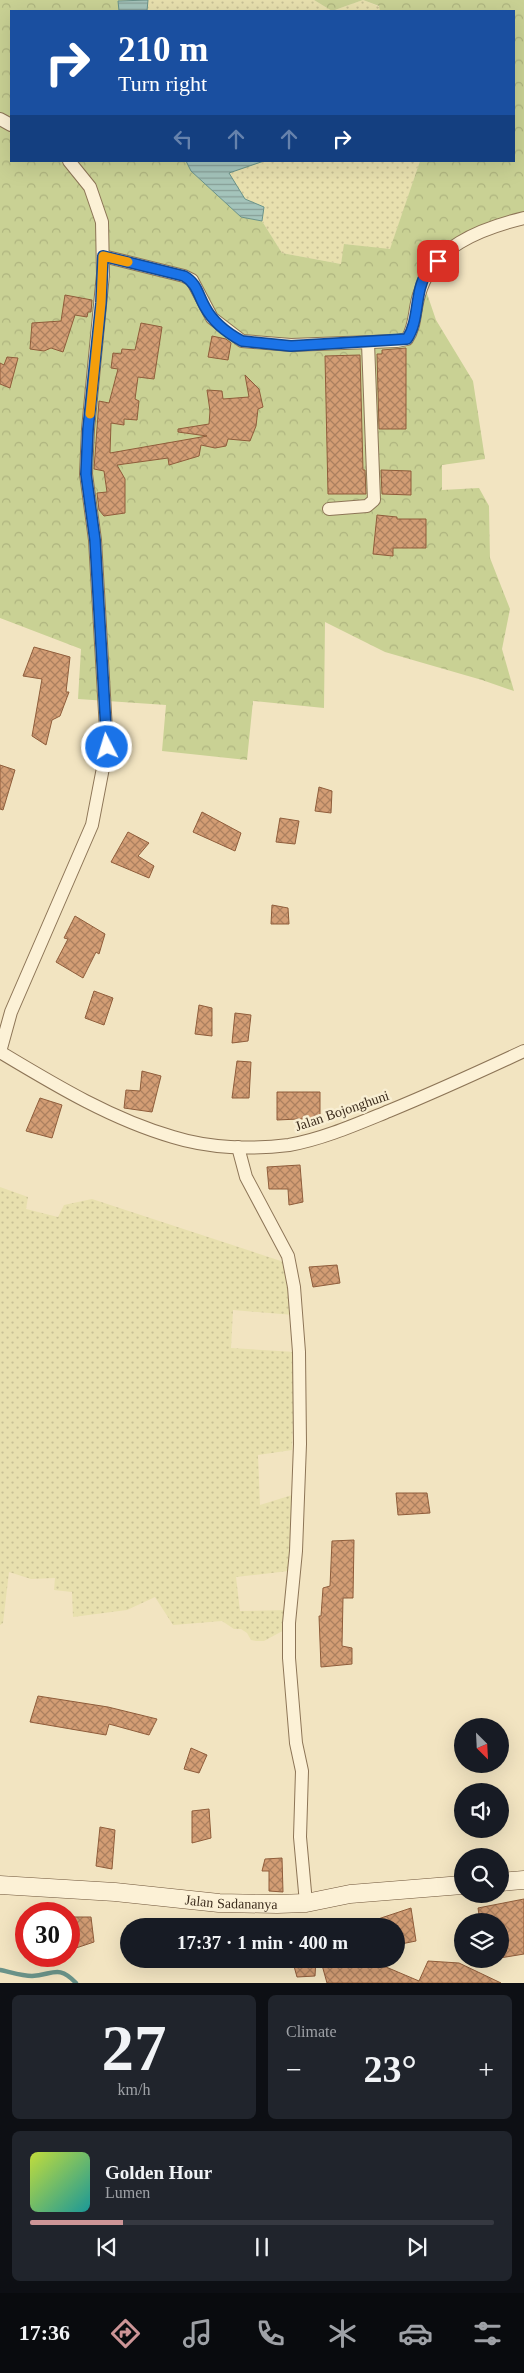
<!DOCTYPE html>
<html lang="en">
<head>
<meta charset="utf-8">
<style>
	body { margin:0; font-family:"Times New Roman",serif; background:#20242c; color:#f1f3f6; height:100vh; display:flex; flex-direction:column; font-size:19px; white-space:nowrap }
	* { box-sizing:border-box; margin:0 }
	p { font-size:16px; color:#9ea1a6 }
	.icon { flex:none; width:28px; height:28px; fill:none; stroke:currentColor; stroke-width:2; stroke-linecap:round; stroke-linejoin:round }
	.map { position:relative; height:1983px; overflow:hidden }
	.drawer { display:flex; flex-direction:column; gap:12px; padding:12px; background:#0d0f14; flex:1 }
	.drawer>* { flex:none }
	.guide { position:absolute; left:10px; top:10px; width:505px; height:152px; border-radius:0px; box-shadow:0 5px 20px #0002; background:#1a4fa0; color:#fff; overflow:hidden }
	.needle { width:32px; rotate:156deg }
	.controls { position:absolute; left:454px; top:1718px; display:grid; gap:10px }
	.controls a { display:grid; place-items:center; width:55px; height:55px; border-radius:50%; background:#171b24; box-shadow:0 5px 20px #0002; font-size:25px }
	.speed { position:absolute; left:15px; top:1902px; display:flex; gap:10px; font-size:25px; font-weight:700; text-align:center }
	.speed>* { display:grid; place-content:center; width:65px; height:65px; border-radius:50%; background:#171b24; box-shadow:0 5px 20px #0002; line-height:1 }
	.speed .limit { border:8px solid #d22; background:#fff; color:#111 }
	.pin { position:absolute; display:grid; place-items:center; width:42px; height:42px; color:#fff; margin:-21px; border-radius:10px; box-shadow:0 2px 8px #0006 }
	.me { position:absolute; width:55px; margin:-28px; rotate:355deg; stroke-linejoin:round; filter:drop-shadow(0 0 4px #0008) }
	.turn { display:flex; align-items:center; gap:18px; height:105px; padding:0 25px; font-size:22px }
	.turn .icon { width:65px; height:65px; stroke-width:2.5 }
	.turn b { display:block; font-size:35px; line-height:42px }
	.lanes { display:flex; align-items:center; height:48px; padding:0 25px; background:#0003; justify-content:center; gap:25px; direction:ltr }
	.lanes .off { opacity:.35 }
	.big { font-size:38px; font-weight:600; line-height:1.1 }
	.drawer .widget { flex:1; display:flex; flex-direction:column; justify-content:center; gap:8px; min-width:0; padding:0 18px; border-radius:8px; background:#20242c }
	.drawer .dial { align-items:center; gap:0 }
	.dial b { font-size:65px; line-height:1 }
	.song { display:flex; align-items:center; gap:15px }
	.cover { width:60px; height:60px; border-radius:8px; background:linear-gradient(135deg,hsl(70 70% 55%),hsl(180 70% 35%)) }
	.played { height:5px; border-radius:2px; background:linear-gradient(90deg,#cd9597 20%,#363941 20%) }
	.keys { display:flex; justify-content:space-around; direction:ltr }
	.heat { display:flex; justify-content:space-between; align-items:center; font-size:28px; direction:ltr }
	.drawer .tiles { flex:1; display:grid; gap:12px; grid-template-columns:1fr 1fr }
	.widget:last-child { grid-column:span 2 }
	.trip { position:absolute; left:120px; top:1918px; width:285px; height:50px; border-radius:25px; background:#171b24; box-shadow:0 5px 20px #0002; font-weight:600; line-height:50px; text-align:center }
	.menu { display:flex; height:80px; justify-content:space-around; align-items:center; background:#090b0e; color:#9ea1a6 }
	.menu .icon { width:35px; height:35px }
	.menu .active { color:#cd9597 }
	.menu b { font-size:22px; color:#f1f3f6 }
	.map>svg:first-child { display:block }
</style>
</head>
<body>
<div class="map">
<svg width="524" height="1983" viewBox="0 0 524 1983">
	<defs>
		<pattern id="farmland-dots" width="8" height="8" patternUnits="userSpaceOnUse" patternTransform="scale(1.25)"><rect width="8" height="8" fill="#e8e0ae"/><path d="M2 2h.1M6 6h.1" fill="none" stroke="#c8c095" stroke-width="1.8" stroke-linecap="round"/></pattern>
		<pattern id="forest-crowns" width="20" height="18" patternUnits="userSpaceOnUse" patternTransform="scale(1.25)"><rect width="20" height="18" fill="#c9d194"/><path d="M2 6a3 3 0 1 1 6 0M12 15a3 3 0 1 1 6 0" fill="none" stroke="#aeb47f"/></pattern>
		<pattern id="water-rules" width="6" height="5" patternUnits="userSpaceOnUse" patternTransform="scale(1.25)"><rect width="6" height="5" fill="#a4c4bb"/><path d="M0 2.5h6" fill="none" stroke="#879f97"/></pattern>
		<pattern id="building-cross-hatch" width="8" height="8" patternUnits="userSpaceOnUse" patternTransform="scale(1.25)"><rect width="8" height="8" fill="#d39d74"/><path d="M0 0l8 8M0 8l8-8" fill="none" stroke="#ac805f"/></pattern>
	</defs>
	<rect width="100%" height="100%" fill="#f2e4c1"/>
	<g fill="url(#farmland-dots)">
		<polygon points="148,0 314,0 332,11 363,0 380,7 380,11 147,11"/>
		<polygon points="264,161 420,161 390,250 345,244 341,264 282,253 262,221 264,207 245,199 228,172"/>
		<polygon points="0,1187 28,1197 26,1209 58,1217 64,1205 92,1199 287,1263 294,1315 233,1310 231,1348 295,1352 292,1450 258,1455 260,1505 292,1495 289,1571 236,1577 240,1611 288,1610 288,1628 264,1641 256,1641 251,1640 247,1633 241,1629 234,1629 222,1621 173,1625 155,1597 127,1610 73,1617 72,1592 54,1590 55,1578 31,1579 9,1572 3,1623 0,1625"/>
	</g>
	<polygon fill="url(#forest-crowns)" points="0,0 130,0 119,1 119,11 11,11 11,161 186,161 191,171 241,217 262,221 282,253 341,264 344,244 390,249 420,161 514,161 514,11 380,11 379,6 363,0 332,11 314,0 524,0 524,215 473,232 434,253 421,276 436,320 473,381 485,459 442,465 442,490 479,488 489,506 490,558 510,609 502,649 514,691 482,680 385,652 325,622 324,708 253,701 247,760 162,751 166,705 78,699 81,649 0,618"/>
	<g fill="url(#water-rules)" stroke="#6a9389">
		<polygon points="148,0 147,11 119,11 118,1"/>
		<polygon points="186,161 264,161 229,173 245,199 264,207 262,221 241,217 191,171"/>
	</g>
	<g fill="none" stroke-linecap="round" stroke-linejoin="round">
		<path stroke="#6a9389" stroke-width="4.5" d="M0 1970C10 1972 22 1976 32 1976 53 1975 58 1964 76 1983"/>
	</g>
	<g fill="url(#building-cross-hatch)" stroke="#8f5d3b">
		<polygon points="65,295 92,300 91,312 88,312 87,317 75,315 63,352 51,348 44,351 30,349 32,323 61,321"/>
		<polygon points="141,323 162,327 154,379 138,377 135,399 139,401 137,420 124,419 124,425 111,423 110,453 207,436 178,432 178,429 209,424 210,411 207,390 222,391 223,399 249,397 245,375 259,389 263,407 258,409 256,426 250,441 228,439 226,446 215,448 201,445 199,456 169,465 168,458 117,465 125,479 125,513 104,516 99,510 97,493 107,492 104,471 94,469 99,401 109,403 118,369 111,368 113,353 121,354 122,349 135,350"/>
		<polygon points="212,336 226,339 231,343 228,360 208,357"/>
		<polygon points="406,348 406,429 379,429 377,354 382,354 382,350"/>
		<polygon points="360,355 363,470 365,470 366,494 328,494 325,356"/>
		<polygon points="7,357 18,358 10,388 0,384 0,363 4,365"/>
		<polygon points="381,470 411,471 411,495 382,494"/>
		<polygon points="377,515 397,517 397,519 426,519 426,548 393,548 393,556 373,554"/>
		<polygon points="34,647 70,657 66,692 69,692 60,716 52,720 46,745 32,736 42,679 23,676"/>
		<polygon points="0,765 15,770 3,810 0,809"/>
		<polygon points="319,787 332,791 331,813 315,811"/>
		<polygon points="202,812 241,833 235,851 193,832"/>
		<polygon points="280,818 299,821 295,844 276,842"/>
		<polygon points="128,832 149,843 138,856 154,866 149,878 111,862"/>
		<polygon points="272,905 288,908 289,924 271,924"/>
		<polygon points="75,916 105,934 99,954 96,952 83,978 56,962 68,939 64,938"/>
		<polygon points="94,991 113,998 104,1025 85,1018"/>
		<polygon points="199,1005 212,1008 212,1036 195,1034"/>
		<polygon points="235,1013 251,1015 248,1041 232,1043"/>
		<polygon points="237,1061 251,1062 249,1098 232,1098"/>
		<polygon points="142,1071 161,1076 152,1112 124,1108 126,1090 140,1091"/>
		<polygon points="277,1092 320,1092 320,1118 277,1120"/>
		<polygon points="40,1098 62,1105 52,1138 26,1131"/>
		<polygon points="300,1165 303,1202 289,1205 288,1189 269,1189 267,1167"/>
		<polygon points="337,1265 340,1283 313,1287 309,1267"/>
		<polygon points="396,1493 427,1493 430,1513 398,1515"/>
		<polygon points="354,1540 353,1598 343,1598 342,1646 352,1648 352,1664 321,1667 319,1616 321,1616 323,1588 330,1586 332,1541"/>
		<polygon points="38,1696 108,1707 157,1719 149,1735 109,1724 106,1735 30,1722"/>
		<polygon points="191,1748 207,1755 199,1773 184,1769"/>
		<polygon points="209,1809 211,1838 192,1843 192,1811"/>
		<polygon points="100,1827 115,1830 112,1869 96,1866"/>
		<polygon points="282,1858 283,1892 269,1891 269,1871 262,1871 265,1859"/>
		<polygon points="524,1899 524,1954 500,1958 500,1921 480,1921 478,1908"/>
		<polygon points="411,1908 416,1941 396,1945 396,1926 363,1926 363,1924"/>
		<polygon points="73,1917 91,1917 94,1942 76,1948"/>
		<polygon points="292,1959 316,1959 315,1976 297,1977"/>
		<polygon points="344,1961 344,1963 379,1964 419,1981 428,1961 459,1963 501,1983 327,1983 322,1965"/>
	</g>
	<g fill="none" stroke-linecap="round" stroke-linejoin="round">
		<g stroke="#8d7557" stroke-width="14">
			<g id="street">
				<polyline points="0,119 11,125"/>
				<path d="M103 256 184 276 192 280 212 318 242 341 291 345 397 341 407 339C416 326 414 310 419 295 432 247 479 229 524 218"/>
				<polyline points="329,509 367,506 374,500 368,343"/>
				<polyline points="0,1052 11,1012 92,825 107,747 95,540 86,474 88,429 103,274 102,222 90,187 69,161"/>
				<path d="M0 1052C55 1085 111 1119 173 1137 208 1148 252 1150 289 1145 323 1139 357 1124 389 1111 435 1092 479 1072 524 1051"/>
				<polyline points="238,1147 246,1177 288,1256 294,1287 299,1352 300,1444 296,1551 289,1623 289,1658 296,1743 302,1771 300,1837 306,1903"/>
			</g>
		</g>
		<g stroke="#6f553a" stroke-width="19">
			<g id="secondary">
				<polyline points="500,1882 524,1880"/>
				<path id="s1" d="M0 1885 115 1892 219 1903 277 1904 306 1903 350 1894 462 1885"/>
			</g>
		</g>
		<use href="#street" stroke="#fcf1d6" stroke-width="12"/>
		<use href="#secondary" stroke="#fcf1d6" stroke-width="18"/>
	</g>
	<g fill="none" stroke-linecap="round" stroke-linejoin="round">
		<g stroke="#114b97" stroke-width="12">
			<path id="route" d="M107 747 95 540 86 474 88 429 101 303 103 256 184 276C197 283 198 295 205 307 213 322 227 333 242 341L291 346 407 339C420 320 414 292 427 272 429 268 434 265 438 261"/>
		</g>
		<use href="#route" stroke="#1a73e8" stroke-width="9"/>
		<polyline stroke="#f59e0b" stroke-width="9" points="90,414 101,303 103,256 128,262"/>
	</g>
	<g text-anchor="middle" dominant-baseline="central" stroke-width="5" stroke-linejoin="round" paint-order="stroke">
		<g font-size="14" fill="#3c2c1d" stroke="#f8eed2">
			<text transform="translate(342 1111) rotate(-19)">Jalan Bojonghuni</text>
			<text stroke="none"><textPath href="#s1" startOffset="232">Jalan Sadananya</textPath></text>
		</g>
	</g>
</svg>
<div class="controls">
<a><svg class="needle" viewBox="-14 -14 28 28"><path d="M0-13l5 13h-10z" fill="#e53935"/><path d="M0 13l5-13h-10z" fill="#9ea1a6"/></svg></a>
<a><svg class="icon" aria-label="sound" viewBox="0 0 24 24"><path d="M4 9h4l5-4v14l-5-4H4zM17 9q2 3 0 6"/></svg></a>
<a><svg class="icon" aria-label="search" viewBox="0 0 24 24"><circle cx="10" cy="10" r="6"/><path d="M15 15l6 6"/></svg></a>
<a><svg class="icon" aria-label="layers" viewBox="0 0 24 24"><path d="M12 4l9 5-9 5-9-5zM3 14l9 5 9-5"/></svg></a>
</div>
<div class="speed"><div class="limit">30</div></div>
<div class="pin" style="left:438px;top:261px;background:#d93025"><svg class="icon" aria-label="arrive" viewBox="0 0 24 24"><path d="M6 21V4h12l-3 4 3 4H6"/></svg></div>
<svg class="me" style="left:107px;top:747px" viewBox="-20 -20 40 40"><circle r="17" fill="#1a73e8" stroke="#fff" stroke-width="3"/><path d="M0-11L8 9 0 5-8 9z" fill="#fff"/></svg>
<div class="trip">17:37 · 1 min · 400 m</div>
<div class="guide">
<div class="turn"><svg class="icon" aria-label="right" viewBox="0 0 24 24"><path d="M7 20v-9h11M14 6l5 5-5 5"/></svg><div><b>210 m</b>Turn right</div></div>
<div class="lanes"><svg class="icon off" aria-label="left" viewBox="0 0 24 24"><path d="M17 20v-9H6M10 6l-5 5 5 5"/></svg><svg class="icon off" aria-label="ahead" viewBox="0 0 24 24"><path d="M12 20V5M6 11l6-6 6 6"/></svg><svg class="icon off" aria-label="ahead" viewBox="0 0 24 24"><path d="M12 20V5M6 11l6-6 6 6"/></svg><svg class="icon" aria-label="right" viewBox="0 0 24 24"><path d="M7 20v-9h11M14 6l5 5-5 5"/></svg></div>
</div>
</div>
<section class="drawer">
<div class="tiles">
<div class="widget dial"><b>27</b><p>km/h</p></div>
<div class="widget"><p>Climate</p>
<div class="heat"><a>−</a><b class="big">23°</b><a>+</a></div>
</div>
<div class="widget">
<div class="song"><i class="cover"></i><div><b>Golden Hour</b><p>Lumen</p></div></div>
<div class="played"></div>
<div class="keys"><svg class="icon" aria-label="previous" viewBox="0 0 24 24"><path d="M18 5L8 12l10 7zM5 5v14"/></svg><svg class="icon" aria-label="pause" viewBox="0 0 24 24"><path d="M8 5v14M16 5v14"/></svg><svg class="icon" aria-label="next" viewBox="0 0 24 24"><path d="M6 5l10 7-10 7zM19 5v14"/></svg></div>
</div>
</div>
</section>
<nav class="menu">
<b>17:36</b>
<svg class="icon active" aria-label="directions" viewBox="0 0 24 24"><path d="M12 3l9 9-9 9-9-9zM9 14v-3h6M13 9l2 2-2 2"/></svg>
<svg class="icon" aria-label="music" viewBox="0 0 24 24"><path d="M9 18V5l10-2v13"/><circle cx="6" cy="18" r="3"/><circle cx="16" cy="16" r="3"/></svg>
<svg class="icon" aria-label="phone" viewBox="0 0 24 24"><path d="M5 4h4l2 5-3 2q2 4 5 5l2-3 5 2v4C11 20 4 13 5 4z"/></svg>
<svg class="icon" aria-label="climate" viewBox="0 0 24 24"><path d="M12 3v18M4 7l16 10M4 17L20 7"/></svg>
<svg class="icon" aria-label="car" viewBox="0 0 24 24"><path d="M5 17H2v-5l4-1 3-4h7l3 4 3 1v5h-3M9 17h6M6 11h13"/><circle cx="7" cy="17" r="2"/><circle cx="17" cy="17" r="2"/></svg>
<svg class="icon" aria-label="filters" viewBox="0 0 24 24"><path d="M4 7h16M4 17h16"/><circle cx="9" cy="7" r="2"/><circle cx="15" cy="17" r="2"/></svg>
</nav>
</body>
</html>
